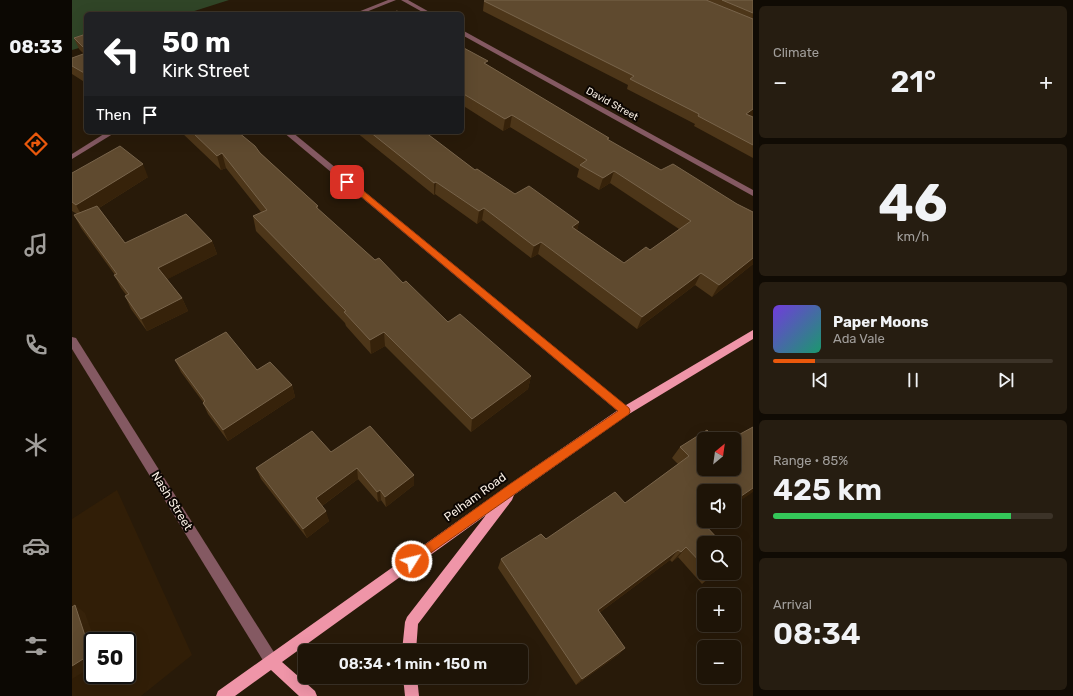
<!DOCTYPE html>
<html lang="en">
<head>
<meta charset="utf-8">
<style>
	body { margin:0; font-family:Rubik,sans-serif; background:#261d11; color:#f1f3f6; height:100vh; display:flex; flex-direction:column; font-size:15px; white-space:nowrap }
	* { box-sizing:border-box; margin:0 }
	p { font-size:13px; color:#a19e9b }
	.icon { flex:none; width:22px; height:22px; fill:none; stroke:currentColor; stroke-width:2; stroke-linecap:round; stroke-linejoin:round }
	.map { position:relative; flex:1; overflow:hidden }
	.panel { display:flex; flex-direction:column; gap:6px; padding:6px; background:#100b04; width:320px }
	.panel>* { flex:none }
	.banner { position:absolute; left:12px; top:12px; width:380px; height:122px; border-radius:6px; box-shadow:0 4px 16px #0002,0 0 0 1px #3c3328; background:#202124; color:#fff; overflow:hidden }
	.needle { width:26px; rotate:29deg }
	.controls { position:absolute; left:625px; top:432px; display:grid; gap:8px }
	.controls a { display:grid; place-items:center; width:44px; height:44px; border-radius:6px; background:#1e1407; box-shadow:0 4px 16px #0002,0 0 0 1px #3c3328; font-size:20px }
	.speed { position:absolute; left:12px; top:632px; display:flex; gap:8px; font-size:20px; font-weight:700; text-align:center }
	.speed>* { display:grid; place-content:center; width:52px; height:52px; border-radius:50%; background:#1e1407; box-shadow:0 4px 16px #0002,0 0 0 1px #3c3328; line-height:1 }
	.speed .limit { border:2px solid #111; border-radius:6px; background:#fff; color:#111 }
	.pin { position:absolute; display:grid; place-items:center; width:34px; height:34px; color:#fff; margin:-17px; border-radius:8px; box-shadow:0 2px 6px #0006 }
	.me { position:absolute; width:44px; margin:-22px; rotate:54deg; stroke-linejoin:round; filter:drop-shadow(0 0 3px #0008) }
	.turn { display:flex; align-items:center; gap:14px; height:84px; padding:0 12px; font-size:18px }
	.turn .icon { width:52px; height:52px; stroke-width:2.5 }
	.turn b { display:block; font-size:28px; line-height:34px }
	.then { display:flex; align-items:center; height:38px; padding:0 12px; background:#0003; gap:8px; font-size:15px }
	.big { font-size:30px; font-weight:600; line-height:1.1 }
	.panel .tile { flex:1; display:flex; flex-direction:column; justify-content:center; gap:6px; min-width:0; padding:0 14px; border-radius:6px; background:#261d11 }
	.panel .dial { align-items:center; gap:0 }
	.dial b { font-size:52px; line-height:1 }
	.song { display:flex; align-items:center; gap:12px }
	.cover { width:48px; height:48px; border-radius:6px; background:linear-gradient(135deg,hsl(260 70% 55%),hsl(160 70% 35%)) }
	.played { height:4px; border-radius:2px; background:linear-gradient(90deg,#ea580c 15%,#3c3328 15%) }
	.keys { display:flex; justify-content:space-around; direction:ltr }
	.heat { display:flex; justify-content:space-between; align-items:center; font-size:22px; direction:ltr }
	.charge { height:6px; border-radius:3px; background:linear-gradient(90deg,#34c759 85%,#3c3328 0) }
	.trip { position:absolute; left:226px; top:644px; width:230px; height:40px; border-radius:6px; background:#1e1407; box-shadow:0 4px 16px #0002,0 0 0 1px #3c3328; font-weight:600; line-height:40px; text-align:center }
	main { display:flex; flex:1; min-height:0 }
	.menu { display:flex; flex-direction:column; width:72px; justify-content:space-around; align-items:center; background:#0c0803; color:#a19e9b }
	.menu .icon { width:28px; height:28px }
	.menu .selected { color:#ea580c }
	.menu b { font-size:18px; color:#f1f3f6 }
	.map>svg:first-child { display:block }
</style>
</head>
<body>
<main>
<nav class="menu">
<b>08:33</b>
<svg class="icon selected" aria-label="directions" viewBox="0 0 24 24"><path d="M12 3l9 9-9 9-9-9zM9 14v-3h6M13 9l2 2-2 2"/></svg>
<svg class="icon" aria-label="music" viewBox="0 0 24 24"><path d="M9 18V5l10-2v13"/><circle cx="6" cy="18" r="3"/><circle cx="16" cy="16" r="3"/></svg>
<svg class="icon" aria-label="phone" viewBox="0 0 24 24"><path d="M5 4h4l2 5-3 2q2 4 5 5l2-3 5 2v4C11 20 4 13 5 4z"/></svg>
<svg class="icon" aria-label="climate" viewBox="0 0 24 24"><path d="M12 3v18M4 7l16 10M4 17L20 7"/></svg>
<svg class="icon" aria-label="car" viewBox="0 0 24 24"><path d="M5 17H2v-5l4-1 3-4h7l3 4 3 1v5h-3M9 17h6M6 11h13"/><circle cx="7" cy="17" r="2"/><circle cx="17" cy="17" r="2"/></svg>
<svg class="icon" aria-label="filters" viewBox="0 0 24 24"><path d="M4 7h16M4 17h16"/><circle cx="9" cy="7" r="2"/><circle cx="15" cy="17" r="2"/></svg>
</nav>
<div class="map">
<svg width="681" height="696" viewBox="0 0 681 696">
	<rect width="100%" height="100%" fill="#281a09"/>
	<path fill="#311e07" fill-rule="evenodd" d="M45 490 120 655 69 696H0V519ZM21 641H55V675H21Z"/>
	<polygon fill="#304527" points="0,0 157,0 113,14 14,14 14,46 0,50"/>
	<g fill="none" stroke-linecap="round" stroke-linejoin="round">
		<g fill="#845962" fill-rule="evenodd">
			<polygon points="316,0 324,0 289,14 281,14"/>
			<polygon points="329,0 336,0 361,14 354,14"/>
			<polygon points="390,30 681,190 681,196 390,35"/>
			<polygon points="35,132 44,132 0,159 0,154"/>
			<polygon points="211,132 220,132 557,408 558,411 557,414 553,416 549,414"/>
			<polygon points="0,337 4,338 205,657 207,662 205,667 200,669 195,667 0,349"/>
		</g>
		<g fill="#ef95a8" fill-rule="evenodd">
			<polygon points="681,330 681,339 557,414 442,495 440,500 346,624 344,651 330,651 333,622 335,617 414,515 210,662 243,691 245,696 227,696 199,670 163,696 144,696 146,691 438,484 549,408"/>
			<polygon points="331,677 345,677 347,696 333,696"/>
		</g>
	</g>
	<g fill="#4d3619">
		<polygon points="414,0 681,0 681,116 680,117 681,117 681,158 622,126 623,124 555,89 556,85 411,11 412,1"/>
		<polygon points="14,34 14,83 0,74 0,58 12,54 7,49 2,38"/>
		<polygon points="390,47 416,65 537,138 536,140 589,170 665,204 681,212 681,264 640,297 623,285 565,329 466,254 459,258 410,220 405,224 363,194 362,195 284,132 353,132 403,170 443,194 507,222 505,230 552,263 578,250 607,229 538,183 527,190 505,177 507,169 438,127 431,131 390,105"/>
		<polygon points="109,132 166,132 246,206 246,209 303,260 331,283 376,322 459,376 456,389 399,432 313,346 299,354 274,326 273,323 184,231 181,216 189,212 154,168 149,170"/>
		<polygon points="0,173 76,177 27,208 53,243 140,241 145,254 95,279 110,298 116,311 75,331 59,309 53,296 55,296 49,288 42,275 43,275 9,228 2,215 5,214 0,211"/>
		<polygon points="103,360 185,370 220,385 223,397 156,441 136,414 131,403 131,402 109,372"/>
		<polygon points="635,430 632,543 632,573 643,573 630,584 606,557 600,562 598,560 527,613 553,648 546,655 504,685 426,568 429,559 474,539 553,503 606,464 600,458 608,447"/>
		<polygon points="259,452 342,475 342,485 314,507 309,500 306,502 286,479 250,506 257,521 235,538 189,479 184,468"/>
	</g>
	<g fill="#36220a">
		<polygon points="681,109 681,116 669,124 674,114"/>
		<polygon points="440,115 438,127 431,131 433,119"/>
		<polygon points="150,153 154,168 149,170 145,156"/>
		<polygon points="71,164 76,177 11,218 4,205"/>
		<polygon points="542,171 538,183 527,190 531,178"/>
		<polygon points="364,182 363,194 362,195 362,183"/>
		<polygon points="412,208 410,220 405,224 407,211"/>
		<polygon points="507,222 504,235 500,227"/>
		<polygon points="140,241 145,254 92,281 86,268"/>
		<polygon points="469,242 466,254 459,258 462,246"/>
		<polygon points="681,258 681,264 640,297 647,285"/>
		<polygon points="629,273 623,285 565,329 570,317"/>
		<polygon points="110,298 116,311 75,331 69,319"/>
		<polygon points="312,332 313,346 299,354 298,340"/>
		<polygon points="459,376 456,389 399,432 400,419"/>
		<polygon points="220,385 223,397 156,441 151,430"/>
		<polygon points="285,468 286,479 247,508 244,498"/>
		<polygon points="342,475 342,485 314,507 313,497"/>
		<polygon points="681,488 681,492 662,505 662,501"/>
		<polygon points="308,490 309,500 306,502 305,492"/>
		<polygon points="254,511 257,521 235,538 231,529"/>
		<polygon points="632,521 638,521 621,533 630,522"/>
		<polygon points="614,547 606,557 600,562 609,552"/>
		<polygon points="606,550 598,560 519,619 526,610"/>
		<polygon points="642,573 643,573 630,584"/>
		<polygon points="3,605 13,613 23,641 21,641 21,666 0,679"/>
		<polygon points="553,648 546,655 504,685 510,679"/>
	</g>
	<g fill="#5f4a2f" stroke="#78644b">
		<polygon points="414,0 634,0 681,19 681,109 674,114 681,117 681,145 626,116 627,114 558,79 562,76 412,1"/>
		<polygon points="650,0 681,0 681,13"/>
		<polygon points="325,11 330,14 317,14"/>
		<polygon points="14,34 14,50 2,38"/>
		<polygon points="390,47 416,61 412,63 537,138 535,139 589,170 601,164 665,204 681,212 681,258 647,285 629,273 570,317 469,242 462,246 412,208 407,211 364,182 362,183 298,132 353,132 403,170 405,169 443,194 457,186 507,222 500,227 552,263 574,247 578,250 619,221 542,171 531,178 508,165 515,160 440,115 433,119 390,93"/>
		<polygon points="14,53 14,74 0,66 0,58"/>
		<polygon points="120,132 166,132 183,146 188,153 246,206 244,207 303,260 307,258 331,283 334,281 376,322 388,314 459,376 400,419 312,332 298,340 272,312 274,311 181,216 195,210 150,153 145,156"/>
		<polygon points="48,146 71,164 4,205 0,202 0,173"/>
		<polygon points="25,206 53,243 114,214 140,241 86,268 110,298 69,319 53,296 57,294 42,275 45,274 2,215"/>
		<polygon points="154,332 185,370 198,362 220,385 151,430 131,403 133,401 103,360"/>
		<polygon points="298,426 342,475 313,497 308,490 305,492 285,468 244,498 254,511 231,529 184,468 240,431 259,452"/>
		<polygon points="681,427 681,488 662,501 662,491 632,491 632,521 630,522 650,543 632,543 632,566 614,547 609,552 606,550 526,610 553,648 510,679 429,559 469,534 474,539 543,492 553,503 617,456 608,447 635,430 644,439 632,439 632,469 662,469 662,439 659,439"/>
		<polygon points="3,605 19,654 0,666 0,607"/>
	</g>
	<polygon fill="#ea580c" stroke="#983908" points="273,180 278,180 557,408 558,411 557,414 340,566 336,565 335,561 336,557 438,484 546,411 273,183"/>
	<g text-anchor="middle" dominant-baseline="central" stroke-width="4" stroke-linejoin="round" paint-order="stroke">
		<g font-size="10" fill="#f9efe4" stroke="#0c0602">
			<text transform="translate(540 104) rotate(29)">David Street</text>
		</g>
		<g font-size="12" fill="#f9efe4" stroke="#0c0602">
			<text transform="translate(403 497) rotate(-36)">Pelham Road</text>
			<text transform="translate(100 501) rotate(58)">Nash Street</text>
		</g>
	</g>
</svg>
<div class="controls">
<a><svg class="needle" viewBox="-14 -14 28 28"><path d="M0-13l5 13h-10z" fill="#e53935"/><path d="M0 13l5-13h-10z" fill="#a19e9b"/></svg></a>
<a><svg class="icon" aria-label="sound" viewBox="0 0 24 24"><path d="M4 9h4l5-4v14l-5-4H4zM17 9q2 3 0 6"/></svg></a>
<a><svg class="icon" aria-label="search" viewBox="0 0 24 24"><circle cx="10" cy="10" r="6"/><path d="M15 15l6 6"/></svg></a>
<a>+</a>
<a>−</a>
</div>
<div class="speed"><div class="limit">50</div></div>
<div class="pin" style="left:275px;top:182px;background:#d93025"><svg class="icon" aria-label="arrive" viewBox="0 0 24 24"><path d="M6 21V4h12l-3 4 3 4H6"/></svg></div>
<svg class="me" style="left:340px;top:561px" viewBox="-20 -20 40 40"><circle r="17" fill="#ea580c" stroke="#fff" stroke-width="3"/><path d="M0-11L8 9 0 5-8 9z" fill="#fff"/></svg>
<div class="trip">08:34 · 1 min · 150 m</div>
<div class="banner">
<div class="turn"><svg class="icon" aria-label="left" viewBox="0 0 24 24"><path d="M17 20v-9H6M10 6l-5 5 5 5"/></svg><div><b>50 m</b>Kirk Street</div></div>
<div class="then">Then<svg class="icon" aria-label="arrive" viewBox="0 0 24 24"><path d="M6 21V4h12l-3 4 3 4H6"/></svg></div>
</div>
</div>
<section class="panel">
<div class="tile"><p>Climate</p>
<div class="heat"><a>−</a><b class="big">21°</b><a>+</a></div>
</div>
<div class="tile dial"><b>46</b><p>km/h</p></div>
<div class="tile">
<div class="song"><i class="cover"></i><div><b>Paper Moons</b><p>Ada Vale</p></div></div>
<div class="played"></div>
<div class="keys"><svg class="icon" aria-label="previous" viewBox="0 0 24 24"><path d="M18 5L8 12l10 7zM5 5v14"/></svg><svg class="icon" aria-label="pause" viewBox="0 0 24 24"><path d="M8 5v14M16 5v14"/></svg><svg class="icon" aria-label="next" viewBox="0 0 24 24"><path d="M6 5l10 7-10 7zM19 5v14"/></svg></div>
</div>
<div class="tile"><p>Range · 85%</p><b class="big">425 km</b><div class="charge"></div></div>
<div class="tile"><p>Arrival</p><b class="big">08:34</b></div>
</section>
</main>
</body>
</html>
